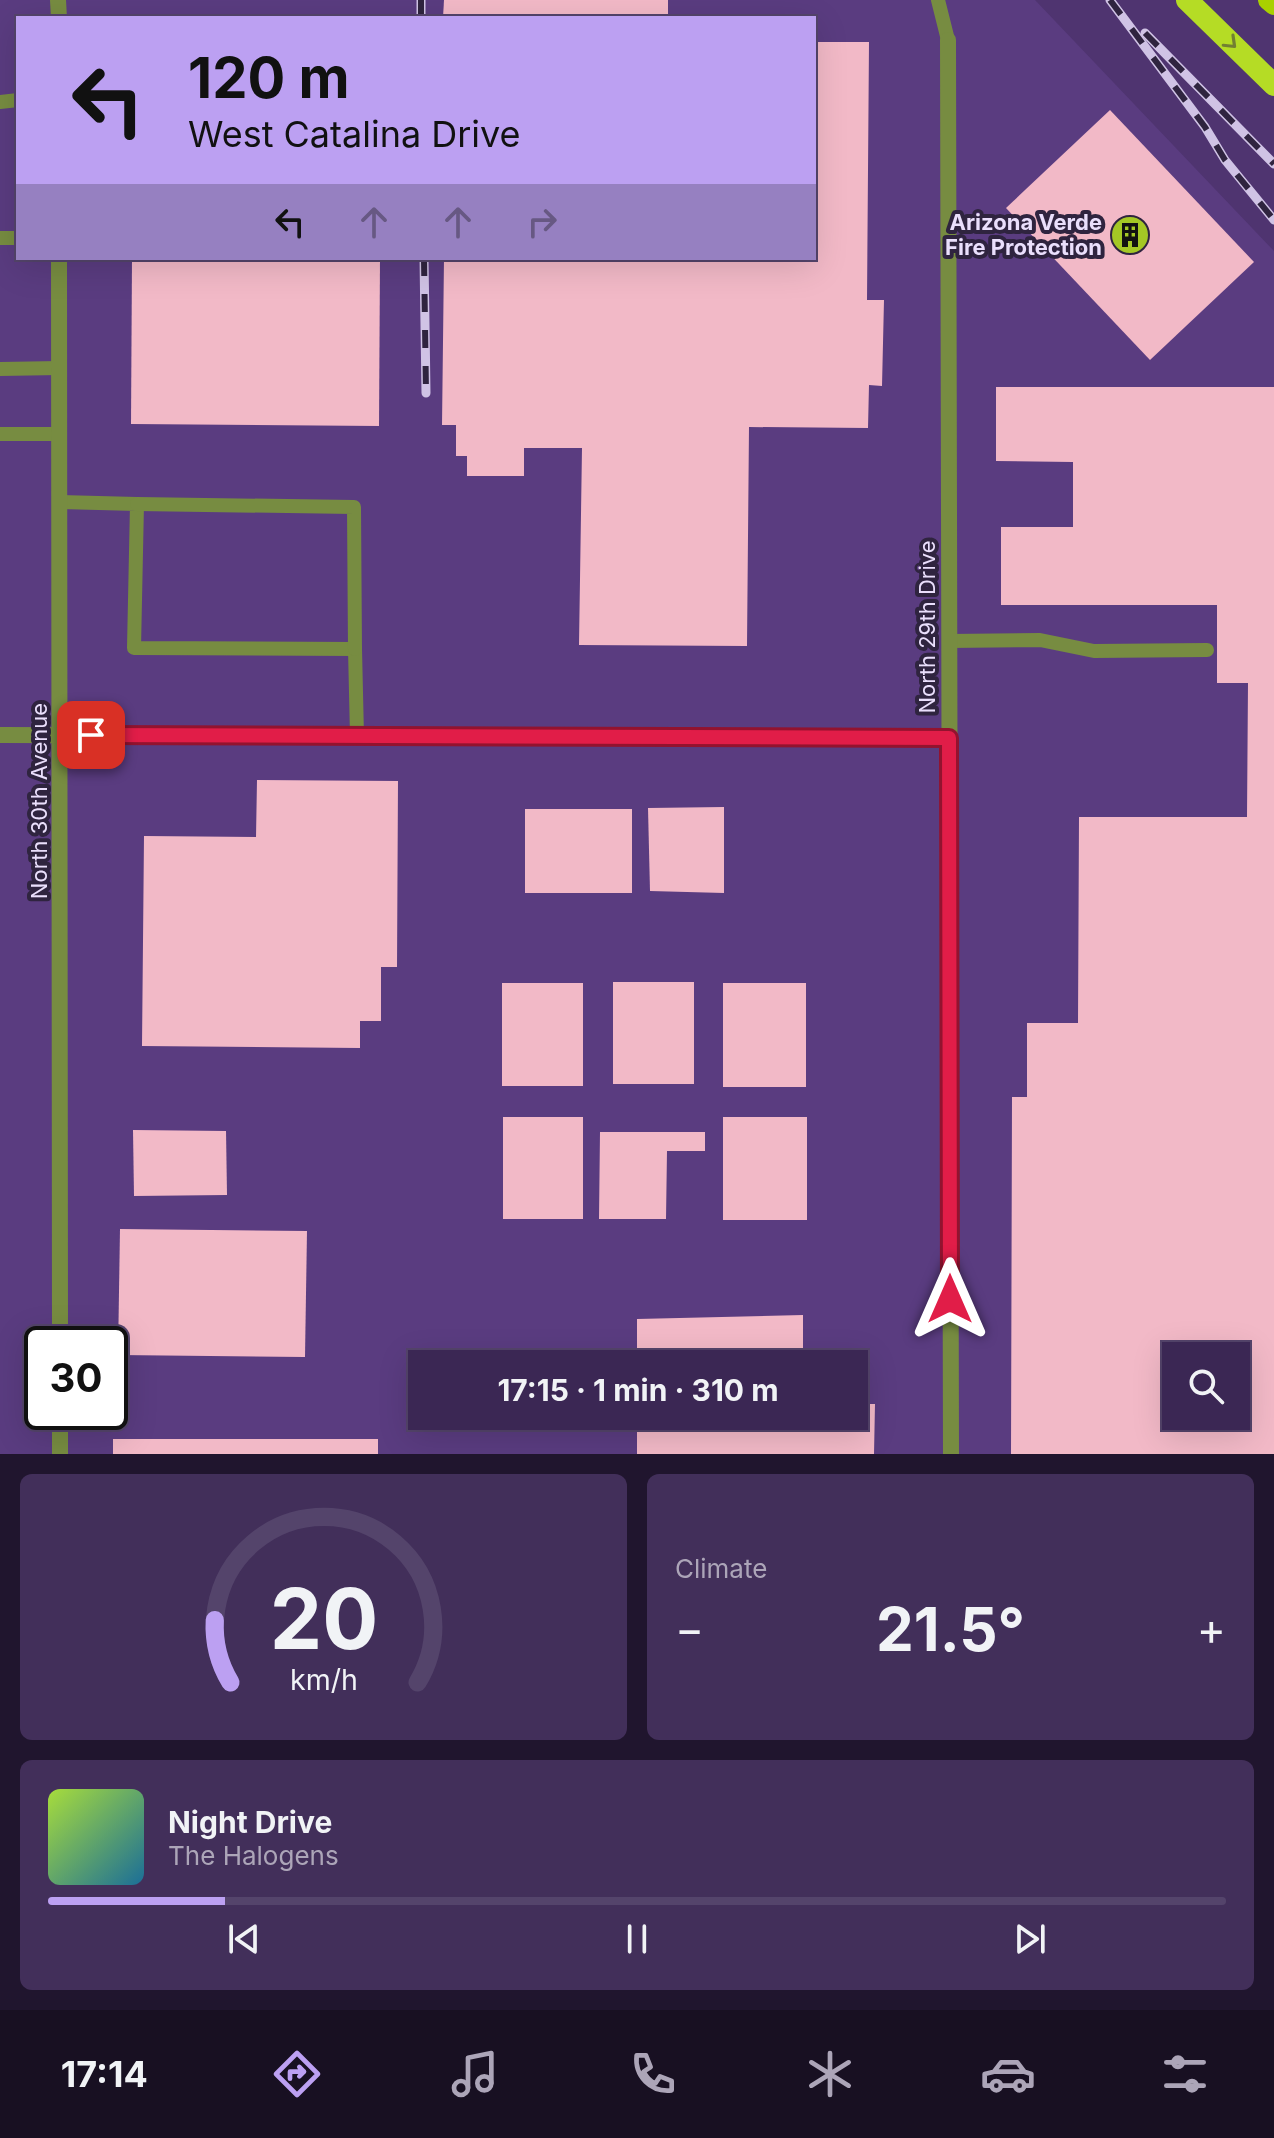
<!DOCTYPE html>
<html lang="en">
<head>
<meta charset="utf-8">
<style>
	body { margin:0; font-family:Inter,sans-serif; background:#422f5a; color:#f1f3f6; height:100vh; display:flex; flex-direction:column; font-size:30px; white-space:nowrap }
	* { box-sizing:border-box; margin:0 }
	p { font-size:26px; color:#aca5b8 }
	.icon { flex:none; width:44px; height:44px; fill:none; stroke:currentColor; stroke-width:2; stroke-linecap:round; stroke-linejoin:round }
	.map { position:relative; height:1454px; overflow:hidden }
	.details { display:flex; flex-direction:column; gap:20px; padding:20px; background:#20152e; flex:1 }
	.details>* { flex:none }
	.top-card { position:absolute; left:16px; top:16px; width:800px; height:244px; border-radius:0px; box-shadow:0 8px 32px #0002,0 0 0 2px #54446b; background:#bca0f2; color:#111; overflow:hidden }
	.fabs { position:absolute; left:1162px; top:1342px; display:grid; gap:16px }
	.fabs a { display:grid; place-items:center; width:88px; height:88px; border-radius:0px; background:#3b2754; box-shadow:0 8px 32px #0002,0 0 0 2px #54446b; font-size:40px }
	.speed { position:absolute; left:24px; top:1326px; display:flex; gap:16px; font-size:40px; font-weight:700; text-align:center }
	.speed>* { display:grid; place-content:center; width:104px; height:104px; border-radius:50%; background:#3b2754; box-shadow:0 8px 32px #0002,0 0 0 2px #54446b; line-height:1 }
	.speed .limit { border:4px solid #111; border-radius:12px; background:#fff; color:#111 }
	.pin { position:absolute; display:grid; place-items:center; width:68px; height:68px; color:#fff; margin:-34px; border-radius:16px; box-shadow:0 4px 12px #0006 }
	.me { position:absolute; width:88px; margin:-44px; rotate:0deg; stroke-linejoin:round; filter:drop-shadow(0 0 6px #0008) }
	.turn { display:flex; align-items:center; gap:28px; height:168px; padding:0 40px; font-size:36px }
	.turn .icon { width:104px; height:104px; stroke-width:2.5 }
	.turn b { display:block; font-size:56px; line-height:68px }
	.lanes { display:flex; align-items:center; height:76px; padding:0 40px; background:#0003; justify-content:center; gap:40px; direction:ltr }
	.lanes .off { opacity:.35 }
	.big { font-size:60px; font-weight:700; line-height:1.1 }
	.details .tile { flex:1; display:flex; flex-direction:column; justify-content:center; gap:12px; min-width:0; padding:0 28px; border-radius:12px; background:#422f5a }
	.details .dial { align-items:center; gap:0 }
	.dial svg { height:208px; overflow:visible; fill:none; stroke:#54446b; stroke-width:7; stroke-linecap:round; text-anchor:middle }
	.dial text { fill:#f1f3f6; stroke:none }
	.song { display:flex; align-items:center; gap:24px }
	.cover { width:96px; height:96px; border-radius:12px; background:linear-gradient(135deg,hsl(80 70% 55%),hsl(200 70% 35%)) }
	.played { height:8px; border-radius:4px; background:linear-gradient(90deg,#bca0f2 15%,#54446b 15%) }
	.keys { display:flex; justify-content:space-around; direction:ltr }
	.heat { display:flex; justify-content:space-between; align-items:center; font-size:44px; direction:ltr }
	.details .tiles { flex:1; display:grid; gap:20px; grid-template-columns:1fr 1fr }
	.tile:last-child { grid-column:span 2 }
	.trip { position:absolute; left:408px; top:1350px; width:460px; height:80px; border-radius:0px; background:#3b2754; box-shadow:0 8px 32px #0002,0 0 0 2px #54446b; font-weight:700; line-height:80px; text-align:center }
	.tab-bar { display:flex; height:128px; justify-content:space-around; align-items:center; background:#181022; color:#aca5b8 }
	.tab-bar .icon { width:56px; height:56px }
	.tab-bar .active { color:#bca0f2 }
	.tab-bar b { font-size:36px; color:#f1f3f6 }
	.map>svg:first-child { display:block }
</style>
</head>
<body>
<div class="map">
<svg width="1274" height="1454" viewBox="0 0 1274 1454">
	<rect width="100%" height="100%" fill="#4f3470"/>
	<path fill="#5a3c80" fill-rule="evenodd" d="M0 0H1035L1274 251V1454H0ZM18 18H814V258H18ZM42 1344H110V1412H42ZM1176 1356H1236V1416H1176ZM422 1364H854V1416H422Z"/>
	<g fill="#f2b9c7" fill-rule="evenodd">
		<polygon points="444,0 668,0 668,18 443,18"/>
		<polygon points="814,42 869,42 867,300 884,300 882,386 869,385 868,428 749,427 747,646 579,645 582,448 524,448 524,476 467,476 467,456 456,456 456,425 442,425 444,258 814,258"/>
		<polygon points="1110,110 1254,262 1150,360 1006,208"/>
		<polygon points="132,258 380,258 379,426 131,424"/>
		<path d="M996 387H1274V1454H1011L1012 1097H1027V1023H1078L1079 817H1247L1248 683H1217V605H1001V527H1073V462L996 461ZM1176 1356H1236V1416H1176Z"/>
		<polygon points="257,780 398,781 397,967 381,967 381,1021 360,1021 360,1048 142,1046 144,836 256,837"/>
		<polygon points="724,807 724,893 650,891 648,808"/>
		<rect x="525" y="809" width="107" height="84"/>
		<rect x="613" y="982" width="81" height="102"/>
		<rect x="502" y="983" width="81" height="103"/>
		<rect x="723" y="983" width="83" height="104"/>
		<rect x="503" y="1117" width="80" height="102"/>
		<rect x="723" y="1117" width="84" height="103"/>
		<polygon points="133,1130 226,1131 227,1195 134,1196"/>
		<polygon points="600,1132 705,1132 705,1151 667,1151 666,1219 599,1219"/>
		<polygon points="120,1229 307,1231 305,1357 118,1355"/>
		<polygon points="803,1315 803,1364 637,1364 637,1319"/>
		<polygon points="854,1404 875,1404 874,1454 637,1454 637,1416 854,1416"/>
		<rect x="113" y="1439" width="265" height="15"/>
	</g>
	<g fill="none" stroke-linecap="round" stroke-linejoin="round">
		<g stroke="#778c41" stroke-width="14">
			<polyline points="938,0 948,40"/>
			<polyline points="0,102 18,100"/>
			<polyline points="0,238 18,238"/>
			<polyline points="0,369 60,368"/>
			<polyline points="0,434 60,434"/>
			<polyline points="60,502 137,504 134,648 355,649 357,736"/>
			<polyline points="137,504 354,507 355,649"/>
			<polyline points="949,641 1040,640 1094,651 1207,650"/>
		</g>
		<g stroke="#778c41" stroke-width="16">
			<polyline points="58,0 59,18"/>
			<polyline points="948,40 951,1454"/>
			<polyline points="59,258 60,1344"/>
			<polyline points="0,735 949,738"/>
			<polyline points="60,1412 60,1454"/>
		</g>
		<polyline stroke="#a9d000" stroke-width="20" points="1268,0 1274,5"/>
		<polyline stroke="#b5dc25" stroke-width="22" points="1187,0 1274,85"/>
		<g stroke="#d0c3e5" stroke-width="9">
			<g id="rail">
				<polyline points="421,0 421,18"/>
				<polyline points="1110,0 1205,127 1225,160 1274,220"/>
				<polyline points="1145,33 1274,164"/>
				<polyline points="424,258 426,393"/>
			</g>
		</g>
		<use href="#rail" stroke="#2f243f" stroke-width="6" stroke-dasharray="18" stroke-linecap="butt"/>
	</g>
	<defs><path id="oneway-chevron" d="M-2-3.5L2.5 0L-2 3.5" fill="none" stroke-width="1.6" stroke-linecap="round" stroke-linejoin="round" transform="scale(2)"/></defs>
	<use stroke="#728032" href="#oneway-chevron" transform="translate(1231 43) rotate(44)"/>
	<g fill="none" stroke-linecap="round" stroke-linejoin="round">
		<g stroke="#92132f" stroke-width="20">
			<polyline id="route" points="91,735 949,738 950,1299"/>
		</g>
		<use href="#route" stroke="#e11d48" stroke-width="14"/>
	</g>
	<defs>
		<g id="building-disc" transform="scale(2)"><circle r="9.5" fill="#a4c825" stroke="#2f243f"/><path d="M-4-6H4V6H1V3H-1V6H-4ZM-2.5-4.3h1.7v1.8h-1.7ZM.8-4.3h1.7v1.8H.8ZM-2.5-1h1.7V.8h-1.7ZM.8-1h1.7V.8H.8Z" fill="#111"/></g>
	</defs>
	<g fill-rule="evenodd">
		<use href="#building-disc" x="1130" y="235"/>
	</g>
	<g text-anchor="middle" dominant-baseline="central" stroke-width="8" stroke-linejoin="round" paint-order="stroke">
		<g font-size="22" font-weight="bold" fill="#eadffc" stroke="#2f243f" text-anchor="end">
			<text x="1102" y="222">Arizona Verde<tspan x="1102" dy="25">Fire Protection</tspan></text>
		</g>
		<g font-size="22" fill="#eadffc" stroke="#2f243f">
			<text transform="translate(927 627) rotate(-90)">North 29th Drive</text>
			<text transform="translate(39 801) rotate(-90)">North 30th Avenue</text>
		</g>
	</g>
</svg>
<div class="fabs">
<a><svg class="icon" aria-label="search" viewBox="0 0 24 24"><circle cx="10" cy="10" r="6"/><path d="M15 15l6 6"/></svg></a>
</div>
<div class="speed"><div class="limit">30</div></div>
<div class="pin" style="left:91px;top:735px;background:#d93025"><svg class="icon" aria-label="arrive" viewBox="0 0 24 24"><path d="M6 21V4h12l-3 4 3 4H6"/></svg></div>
<svg class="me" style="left:950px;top:1299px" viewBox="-20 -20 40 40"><path d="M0-17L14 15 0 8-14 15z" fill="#e11d48" stroke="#fff" stroke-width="4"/></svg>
<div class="trip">17:15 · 1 min · 310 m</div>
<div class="top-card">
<div class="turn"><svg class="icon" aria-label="left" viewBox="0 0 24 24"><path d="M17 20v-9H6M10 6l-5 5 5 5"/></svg><div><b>120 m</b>West Catalina Drive</div></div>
<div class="lanes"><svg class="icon" aria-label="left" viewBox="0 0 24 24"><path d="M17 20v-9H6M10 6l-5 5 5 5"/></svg><svg class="icon off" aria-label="ahead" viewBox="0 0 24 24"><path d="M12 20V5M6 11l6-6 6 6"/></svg><svg class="icon off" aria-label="ahead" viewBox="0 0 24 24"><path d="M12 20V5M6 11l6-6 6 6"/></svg><svg class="icon off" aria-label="right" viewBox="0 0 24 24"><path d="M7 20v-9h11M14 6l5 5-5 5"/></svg></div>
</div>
</div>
<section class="details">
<div class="tiles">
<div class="tile dial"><svg viewBox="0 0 100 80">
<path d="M14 69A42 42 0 1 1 86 69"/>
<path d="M14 69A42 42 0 0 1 8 45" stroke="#bca0f2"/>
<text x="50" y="56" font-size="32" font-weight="700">20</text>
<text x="50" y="72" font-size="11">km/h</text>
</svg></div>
<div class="tile"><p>Climate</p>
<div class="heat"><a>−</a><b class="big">21.5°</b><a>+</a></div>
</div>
<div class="tile">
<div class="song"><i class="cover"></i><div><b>Night Drive</b><p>The Halogens</p></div></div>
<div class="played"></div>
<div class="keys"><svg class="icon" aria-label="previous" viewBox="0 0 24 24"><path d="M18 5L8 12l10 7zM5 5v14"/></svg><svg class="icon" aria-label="pause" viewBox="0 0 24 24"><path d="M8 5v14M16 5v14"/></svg><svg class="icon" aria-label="next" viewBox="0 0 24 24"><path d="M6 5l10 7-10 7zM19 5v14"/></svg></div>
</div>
</div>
</section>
<nav class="tab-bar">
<b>17:14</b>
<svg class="icon active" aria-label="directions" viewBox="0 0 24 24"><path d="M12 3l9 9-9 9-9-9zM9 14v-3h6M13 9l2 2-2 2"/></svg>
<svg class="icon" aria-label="music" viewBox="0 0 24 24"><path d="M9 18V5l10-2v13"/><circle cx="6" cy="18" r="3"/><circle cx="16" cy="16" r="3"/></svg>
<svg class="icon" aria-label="phone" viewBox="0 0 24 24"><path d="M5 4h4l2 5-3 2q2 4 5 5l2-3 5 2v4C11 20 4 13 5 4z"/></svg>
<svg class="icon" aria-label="climate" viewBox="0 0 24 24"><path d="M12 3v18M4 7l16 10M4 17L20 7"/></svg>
<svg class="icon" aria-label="car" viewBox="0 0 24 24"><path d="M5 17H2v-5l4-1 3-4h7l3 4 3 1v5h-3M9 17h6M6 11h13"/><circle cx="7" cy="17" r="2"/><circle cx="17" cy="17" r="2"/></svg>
<svg class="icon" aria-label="filters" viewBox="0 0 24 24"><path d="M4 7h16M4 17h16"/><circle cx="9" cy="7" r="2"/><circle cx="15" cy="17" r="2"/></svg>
</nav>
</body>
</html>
